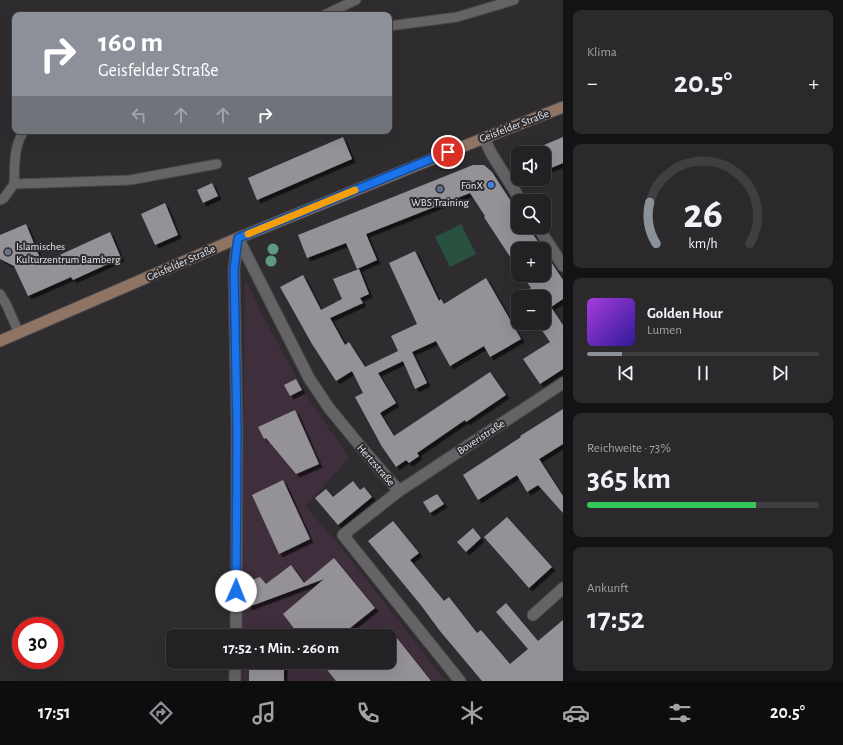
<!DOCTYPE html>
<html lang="de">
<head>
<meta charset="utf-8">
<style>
	body { margin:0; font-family:"Alegreya Sans",sans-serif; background:#2b292c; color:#f1f3f6; height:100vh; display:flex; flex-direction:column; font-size:15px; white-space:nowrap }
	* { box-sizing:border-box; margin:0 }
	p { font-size:13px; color:#a3a3a6 }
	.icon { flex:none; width:22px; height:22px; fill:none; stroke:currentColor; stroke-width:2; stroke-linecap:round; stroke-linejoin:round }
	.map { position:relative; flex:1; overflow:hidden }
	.side { display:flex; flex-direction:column; gap:10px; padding:10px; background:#131214; width:280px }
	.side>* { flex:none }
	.hud { position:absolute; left:12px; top:12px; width:380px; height:122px; border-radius:8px; box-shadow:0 4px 16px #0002,0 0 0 1px #403e41; background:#8c9099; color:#fff; overflow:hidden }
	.buttons { position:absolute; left:511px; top:146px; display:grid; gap:8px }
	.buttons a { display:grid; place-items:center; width:40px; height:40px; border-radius:8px; background:#232124; box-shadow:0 4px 16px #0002,0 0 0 1px #403e41; font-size:20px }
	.speed { position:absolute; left:12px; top:617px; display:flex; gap:8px; font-size:20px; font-weight:700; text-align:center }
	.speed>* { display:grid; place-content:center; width:52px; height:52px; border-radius:50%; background:#232124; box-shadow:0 4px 16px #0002,0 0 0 1px #403e41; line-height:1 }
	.speed .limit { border:6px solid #d22; background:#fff; color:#111 }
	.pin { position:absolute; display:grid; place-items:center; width:34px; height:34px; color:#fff; margin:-17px; border:2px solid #fff; border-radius:50%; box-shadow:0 1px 4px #0007 }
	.me { position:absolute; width:44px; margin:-22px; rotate:1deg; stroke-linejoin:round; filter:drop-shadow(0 0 3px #0008) }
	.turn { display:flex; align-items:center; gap:14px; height:84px; padding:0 20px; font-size:18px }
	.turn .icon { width:52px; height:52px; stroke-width:2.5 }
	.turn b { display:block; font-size:28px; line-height:34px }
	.lanes { display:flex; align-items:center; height:38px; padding:0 20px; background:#0003; justify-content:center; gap:20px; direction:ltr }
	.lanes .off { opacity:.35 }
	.big { font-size:30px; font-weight:700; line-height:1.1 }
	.side .card { flex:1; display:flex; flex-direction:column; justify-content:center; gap:6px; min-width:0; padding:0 14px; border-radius:8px; background:#2b292c }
	.side .dial { align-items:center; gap:0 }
	.dial svg { height:104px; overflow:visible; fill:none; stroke:#403e41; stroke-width:7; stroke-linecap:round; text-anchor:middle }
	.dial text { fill:#f1f3f6; stroke:none }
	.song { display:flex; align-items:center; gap:12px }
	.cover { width:48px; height:48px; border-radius:6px; background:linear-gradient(135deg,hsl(280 70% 55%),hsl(250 70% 35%)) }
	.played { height:4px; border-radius:2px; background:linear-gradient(90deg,#8c9099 15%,#403e41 15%) }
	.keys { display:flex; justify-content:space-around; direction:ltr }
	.heat { display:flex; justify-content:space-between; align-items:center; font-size:22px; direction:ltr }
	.charge { height:6px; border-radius:3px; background:linear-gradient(90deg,#34c759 73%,#403e41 0) }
	.trip { position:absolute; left:166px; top:629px; width:230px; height:40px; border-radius:8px; background:#232124; box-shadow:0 4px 16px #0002,0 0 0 1px #403e41; font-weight:700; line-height:40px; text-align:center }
	.menu { display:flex; height:64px; justify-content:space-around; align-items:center; background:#0e0d0e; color:#a3a3a6 }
	.menu .icon { width:28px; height:28px }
	.menu .active { color:#8c9099 }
	.menu b { font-size:18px; color:#f1f3f6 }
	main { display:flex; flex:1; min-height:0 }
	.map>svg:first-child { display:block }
</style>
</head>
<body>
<main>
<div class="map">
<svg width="563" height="681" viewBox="0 0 563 681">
	<defs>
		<filter id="shadow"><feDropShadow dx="3.5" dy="3.5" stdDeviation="0" flood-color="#0009"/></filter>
	</defs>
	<rect width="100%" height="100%" fill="#2f2c30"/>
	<polygon fill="#3f2f3c" points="245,279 265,320 306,395 349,458 305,506 344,551 445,681 243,681 242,662 389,662 389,636 242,636 242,584"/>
	<polygon fill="#295140" points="461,224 476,254 450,267 435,237"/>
	<g fill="#959297" filter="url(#shadow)">
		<polygon points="343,137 352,159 257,200 248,178"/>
		<polygon points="563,137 563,163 544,171 544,145"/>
		<polygon points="473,165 484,165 492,172 518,212 518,227 528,227 543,249 518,249 518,269 484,217 485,216 470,193 366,234 377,260 357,269 346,243 307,258 298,235"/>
		<polygon points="212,183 218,196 203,203 197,190"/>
		<polygon points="165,203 178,235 155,245 141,214"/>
		<polygon points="26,224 42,263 110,232 121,258 73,280 71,277 28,296 14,266 0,259 0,235"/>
		<polygon points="415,251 439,301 441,299 444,304 486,278 521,339 490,357 484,346 450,366 436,341 412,352 427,383 415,389 403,361 378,373 396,403 380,413 394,436 490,372 506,395 466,422 465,420 417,453 419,456 409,463 406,460 396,467 381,445 355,397 363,393 352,371 336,381 312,344 280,287 303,275 321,310 342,299 333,279 359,269 369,294 360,298 363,303 330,318 345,345 349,342 365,367 398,351 391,336 417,324 389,263"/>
		<polygon points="544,251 563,280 563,299 551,307 563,325 563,369 540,384 523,359 550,342 537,323 544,323 544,297 514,297 531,288 522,275 544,275"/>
		<polygon points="296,379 302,390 290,396 284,385"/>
		<polygon points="563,409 563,444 539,459 563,496 563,513 538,485 527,492 517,475 478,500 463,475 521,437 520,436"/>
		<polygon points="295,410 319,464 296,474 266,438 264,439 258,427"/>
		<polygon points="283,480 310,539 279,554 252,495"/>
		<polygon points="353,481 360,490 364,487 372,497 338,525 315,498 326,489 333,497"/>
		<polygon points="437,494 444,504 430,513 423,502"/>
		<polygon points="507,517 552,567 529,588 484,537"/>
		<polygon points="393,521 419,553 410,560 444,601 449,597 477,633 481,630 510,664 528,649 496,612 506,603 538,641 563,620 563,681 482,681 440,631 420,604 368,541"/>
		<polygon points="473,528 481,538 466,552 457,542"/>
		<polygon points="334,558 375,608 340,636 300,636 283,614 324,579 248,607 246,582 260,577 266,584 291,565 304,583"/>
		<polygon points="389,628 431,681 336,681 321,662 389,662"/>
		<rect x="249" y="662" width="35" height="19"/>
	</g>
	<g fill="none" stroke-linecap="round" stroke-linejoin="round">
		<g stroke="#49474a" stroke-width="11">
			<g id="service">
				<polyline points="324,15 356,0"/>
				<polyline points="389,26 457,17 514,0"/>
				<path d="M24 131C13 147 15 166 14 184L130 180 217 164"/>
				<polyline points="0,200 4,198 14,184"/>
				<polyline points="0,294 6,304 19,333"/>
			</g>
		</g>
		<g stroke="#49474a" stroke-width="13">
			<g id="minor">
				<polyline points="484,138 491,153 521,201"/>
				<polyline points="538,227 563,266"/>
				<polyline points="238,238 309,378 329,408 361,447 399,491"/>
				<polyline points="533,615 563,588"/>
				<polyline points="236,636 237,430 234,269 238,238"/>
				<polyline points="235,681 235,662"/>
				<polyline points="460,681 343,535 399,491 563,383"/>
			</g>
		</g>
		<g stroke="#49474a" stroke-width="13">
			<polyline id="secondary" points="0,341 238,238 484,138 563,107"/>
		</g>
		<use href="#service" stroke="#666367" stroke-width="9"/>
		<use href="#minor" stroke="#666367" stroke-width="11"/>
		<use href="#secondary" stroke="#8f7464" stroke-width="11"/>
	</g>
	<g fill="#609981">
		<circle cx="273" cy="249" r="5.5"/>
		<circle cx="271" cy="261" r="5.5"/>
	</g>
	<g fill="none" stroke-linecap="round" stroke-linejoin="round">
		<g stroke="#114b97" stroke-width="10">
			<polyline id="route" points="236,591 237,430 234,269 238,238 448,152"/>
		</g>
		<use href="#route" stroke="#1a73e8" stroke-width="7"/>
		<polyline stroke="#f59e0b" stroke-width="7" points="248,234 355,190"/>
	</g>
	<circle fill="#3f7fe0" stroke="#2f2c30" stroke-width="1.5" cx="491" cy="185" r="4"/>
	<circle fill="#5c6f8a" stroke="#2f2c30" stroke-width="1.5" cx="440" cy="189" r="4"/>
	<circle fill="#6b7280" stroke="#2f2c30" stroke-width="1.5" cx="8" cy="252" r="4"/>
	<g text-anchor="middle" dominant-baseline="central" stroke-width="4" stroke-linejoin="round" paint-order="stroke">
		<g font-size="11" fill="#e7e5e8" stroke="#2f2c30">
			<text transform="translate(514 126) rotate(-21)">Geisfelder Straße</text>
			<text transform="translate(181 263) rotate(-24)">Geisfelder Straße</text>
			<text transform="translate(481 437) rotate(-33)">Boveristraße</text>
			<text transform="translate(376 465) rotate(49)">Hertzstraße</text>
		</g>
		<g font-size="11" fill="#e7e5e8" stroke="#2f2c30" text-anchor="end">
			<text x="483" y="185">FönX</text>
			<text x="440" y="202" text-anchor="middle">WBS Training</text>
			<text x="16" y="246" text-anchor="start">Islamisches<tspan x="16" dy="13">Kulturzentrum Bamberg</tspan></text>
		</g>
	</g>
</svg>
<div class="buttons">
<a><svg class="icon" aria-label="sound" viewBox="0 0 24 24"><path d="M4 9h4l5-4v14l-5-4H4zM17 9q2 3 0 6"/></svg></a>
<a><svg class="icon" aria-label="search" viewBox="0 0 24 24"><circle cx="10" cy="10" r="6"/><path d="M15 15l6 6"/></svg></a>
<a>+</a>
<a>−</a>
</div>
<div class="speed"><div class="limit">30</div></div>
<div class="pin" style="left:448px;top:152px;background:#d93025"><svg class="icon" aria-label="arrive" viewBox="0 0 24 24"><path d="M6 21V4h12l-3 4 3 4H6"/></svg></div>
<svg class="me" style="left:236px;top:591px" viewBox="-20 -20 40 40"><circle r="19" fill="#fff"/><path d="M0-13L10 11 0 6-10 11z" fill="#1a73e8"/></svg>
<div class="trip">17:52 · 1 Min. · 260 m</div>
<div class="hud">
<div class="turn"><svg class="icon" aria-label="right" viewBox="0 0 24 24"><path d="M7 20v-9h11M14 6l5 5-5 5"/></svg><div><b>160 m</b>Geisfelder Straße</div></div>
<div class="lanes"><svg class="icon off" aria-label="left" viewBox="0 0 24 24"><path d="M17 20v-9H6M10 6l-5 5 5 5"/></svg><svg class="icon off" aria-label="ahead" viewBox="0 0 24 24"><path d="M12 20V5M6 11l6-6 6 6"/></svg><svg class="icon off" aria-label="ahead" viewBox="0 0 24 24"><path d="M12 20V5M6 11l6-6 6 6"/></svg><svg class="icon" aria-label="right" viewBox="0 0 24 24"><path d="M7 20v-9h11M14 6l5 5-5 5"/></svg></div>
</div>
</div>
<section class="side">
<div class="card"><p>Klima</p>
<div class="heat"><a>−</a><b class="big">20.5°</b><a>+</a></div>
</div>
<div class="card dial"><svg viewBox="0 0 100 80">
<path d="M14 69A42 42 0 1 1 86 69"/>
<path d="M14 69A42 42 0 0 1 9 37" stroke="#8c9099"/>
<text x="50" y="56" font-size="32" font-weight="700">26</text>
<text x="50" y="72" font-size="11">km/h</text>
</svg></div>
<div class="card">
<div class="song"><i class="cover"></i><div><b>Golden Hour</b><p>Lumen</p></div></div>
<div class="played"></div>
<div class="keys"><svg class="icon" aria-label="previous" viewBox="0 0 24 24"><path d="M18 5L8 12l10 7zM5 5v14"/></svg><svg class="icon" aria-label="pause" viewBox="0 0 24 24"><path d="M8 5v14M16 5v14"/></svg><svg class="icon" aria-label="next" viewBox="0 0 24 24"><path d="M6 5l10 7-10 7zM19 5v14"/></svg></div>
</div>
<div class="card"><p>Reichweite · 73%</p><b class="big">365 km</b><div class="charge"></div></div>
<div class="card"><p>Ankunft</p><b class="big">17:52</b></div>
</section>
</main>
<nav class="menu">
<b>17:51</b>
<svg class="icon active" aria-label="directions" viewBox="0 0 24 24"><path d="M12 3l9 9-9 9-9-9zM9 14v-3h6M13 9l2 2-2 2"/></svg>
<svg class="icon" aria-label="music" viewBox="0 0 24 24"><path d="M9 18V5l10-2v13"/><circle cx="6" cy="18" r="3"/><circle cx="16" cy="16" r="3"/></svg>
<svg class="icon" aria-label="phone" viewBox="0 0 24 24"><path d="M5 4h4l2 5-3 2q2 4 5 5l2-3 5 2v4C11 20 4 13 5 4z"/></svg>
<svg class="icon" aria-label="climate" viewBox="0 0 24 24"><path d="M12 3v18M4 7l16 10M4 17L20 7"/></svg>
<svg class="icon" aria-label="car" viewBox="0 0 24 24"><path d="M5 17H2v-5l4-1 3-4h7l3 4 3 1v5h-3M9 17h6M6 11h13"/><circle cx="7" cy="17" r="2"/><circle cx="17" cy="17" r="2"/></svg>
<svg class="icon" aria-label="filters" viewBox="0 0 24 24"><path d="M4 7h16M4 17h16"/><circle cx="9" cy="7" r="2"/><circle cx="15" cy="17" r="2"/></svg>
<b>20.5°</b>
</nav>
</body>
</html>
